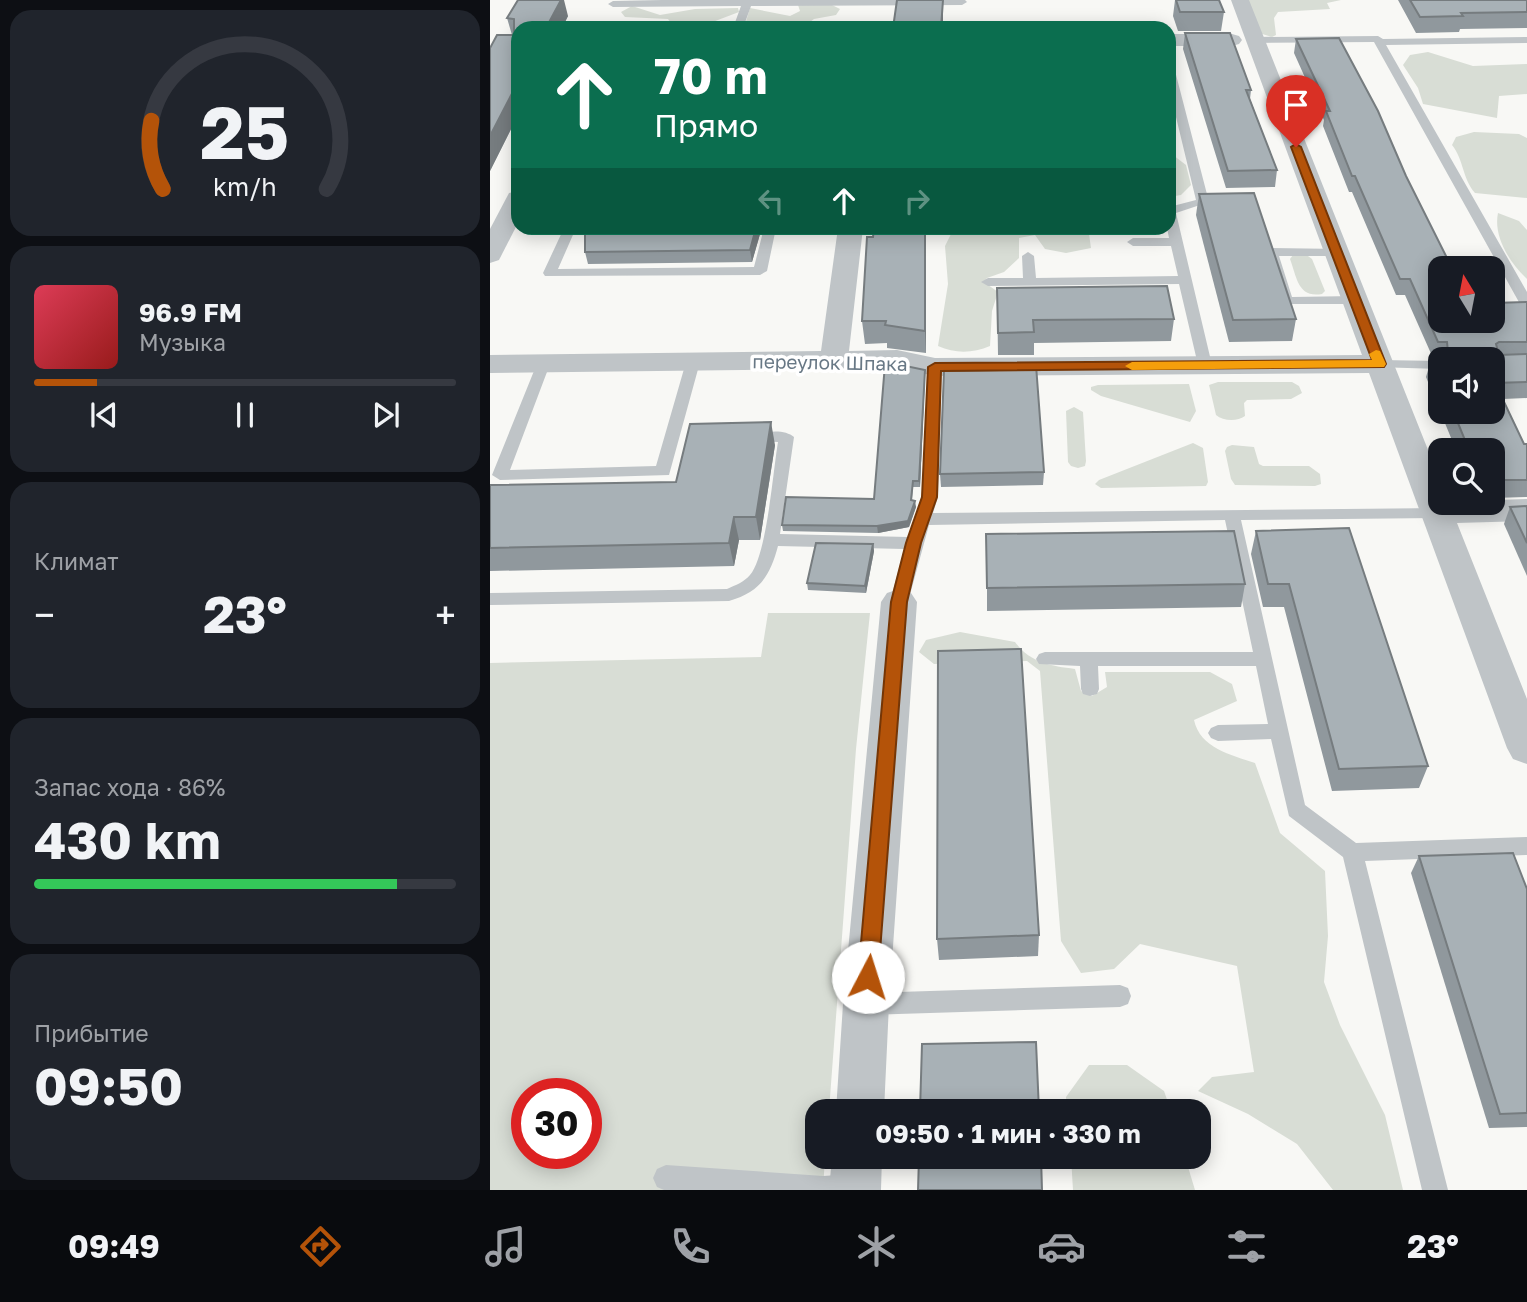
<!DOCTYPE html>
<html lang="ru">
<head>
<meta charset="utf-8">
<style>
	body { margin:0; font-family:"Golos Text",sans-serif; background:#20242c; color:#f1f3f6; height:100vh; display:flex; flex-direction:column; font-size:26px; white-space:nowrap }
	* { box-sizing:border-box; margin:0 }
	p { font-size:23px; color:#9ea1a6 }
	.icon { flex:none; width:38px; height:38px; fill:none; stroke:currentColor; stroke-width:2; stroke-linecap:round; stroke-linejoin:round }
	.map { position:relative; flex:1; overflow:hidden }
	.panel { display:flex; flex-direction:column; gap:10px; padding:10px; background:#0d0f14; width:490px }
	.panel>* { flex:none }
	.banner { position:absolute; left:21px; top:21px; width:665px; height:214px; border-radius:21px; box-shadow:0 4px 18px #0003; background:#0b6e4f; color:#fff; overflow:hidden }
	.needle { width:46px; rotate:350deg }
	.tools { position:absolute; left:938px; top:256px; display:grid; gap:14px }
	.tools a { display:grid; place-items:center; width:77px; height:77px; border-radius:14px; background:#171b24; box-shadow:0 4px 18px #0003; font-size:35px }
	.speed { position:absolute; left:21px; top:1078px; display:flex; gap:14px; font-size:35px; font-weight:700; text-align:center }
	.speed>* { display:grid; place-content:center; width:91px; height:91px; border-radius:50%; background:#171b24; box-shadow:0 4px 18px #0003; line-height:1 }
	.speed .limit { border:10px solid #d22; background:#fff; color:#111 }
	.pin { position:absolute; display:grid; place-items:center; width:60px; height:60px; color:#fff; margin:-72px -30px; border-radius:50% 50% 50% 0; rotate:-45deg; box-shadow:0 0 7px #0007 }
	.pin .icon { rotate:45deg }
	.me { position:absolute; width:77px; margin:-38px; rotate:5deg; stroke-linejoin:round; filter:drop-shadow(0 0 5px #0008) }
	.turn { display:flex; align-items:center; gap:24px; height:147px; padding:0 28px; font-size:32px }
	.turn .icon { width:91px; height:91px; stroke-width:2.5 }
	.turn b { display:block; font-size:49px; line-height:60px }
	.lanes { display:flex; align-items:center; height:66px; padding:0 28px; background:#0003; justify-content:center; gap:35px; direction:ltr }
	.lanes .off { opacity:.35 }
	.big { font-size:52px; font-weight:700; line-height:1.1 }
	.panel .widget { flex:1; display:flex; flex-direction:column; justify-content:center; gap:10px; min-width:0; padding:0 24px; border-radius:21px; background:#20242c }
	.panel .dial { align-items:center; gap:0 }
	.dial svg { height:182px; overflow:visible; fill:none; stroke:#363941; stroke-width:7; stroke-linecap:round; text-anchor:middle }
	.dial text { fill:#f1f3f6; stroke:none }
	.song { display:flex; align-items:center; gap:21px }
	.cover { width:84px; height:84px; border-radius:10px; background:linear-gradient(135deg,hsl(350 70% 55%),hsl(0 70% 35%)) }
	.played { height:7px; border-radius:4px; background:linear-gradient(90deg,#b45309 15%,#363941 15%) }
	.keys { display:flex; justify-content:space-around; direction:ltr }
	.heat { display:flex; justify-content:space-between; align-items:center; font-size:38px; direction:ltr }
	.charge { height:10px; border-radius:5px; background:linear-gradient(90deg,#34c759 86%,#363941 0) }
	.trip { position:absolute; left:315px; top:1099px; width:406px; height:70px; border-radius:21px; background:#171b24; box-shadow:0 4px 18px #0003; font-weight:700; line-height:70px; text-align:center }
	.dock { display:flex; height:112px; justify-content:space-around; align-items:center; background:#090b0e; color:#9ea1a6 }
	.dock .icon { width:49px; height:49px }
	.dock .selected { color:#b45309 }
	.dock b { font-size:32px; color:#f1f3f6 }
	main { display:flex; flex:1; min-height:0 }
	.map>svg:first-child { display:block }
</style>
</head>
<body>
<main>
<section class="panel">
<div class="widget dial"><svg viewBox="0 0 100 80">
<path d="M14 69A42 42 0 1 1 86 69"/>
<path d="M14 69A42 42 0 0 1 9 39" stroke="#b45309"/>
<text x="50" y="56" font-size="32" font-weight="700">25</text>
<text x="50" y="72" font-size="11">km/h</text>
</svg></div>
<div class="widget">
<div class="song"><i class="cover"></i><div><b>96.9 FM</b><p>Музыка</p></div></div>
<div class="played"></div>
<div class="keys"><svg class="icon" aria-label="previous" viewBox="0 0 24 24"><path d="M18 5L8 12l10 7zM5 5v14"/></svg><svg class="icon" aria-label="pause" viewBox="0 0 24 24"><path d="M8 5v14M16 5v14"/></svg><svg class="icon" aria-label="next" viewBox="0 0 24 24"><path d="M6 5l10 7-10 7zM19 5v14"/></svg></div>
</div>
<div class="widget"><p>Климат</p>
<div class="heat"><a>−</a><b class="big">23°</b><a>+</a></div>
</div>
<div class="widget"><p>Запас хода · 86%</p><b class="big">430 km</b><div class="charge"></div></div>
<div class="widget"><p>Прибытие</p><b class="big">09:50</b></div>
</section>
<div class="map">
<svg width="1037" height="1190" viewBox="0 0 1037 1190">
	<rect width="100%" height="100%" fill="#f8f8f5"/>
	<g fill="#d8ddd5" fill-rule="evenodd">
		<polygon points="756,0 851,0 837,3 840,9 788,12 784,18 786,35 782,37 769,33"/>
		<polygon points="308,5 342,5 350,9 346,15 324,19 312,28 254,28 260,8 300,16 310,11"/>
		<polygon points="142,6 170,15 205,9 248,8 249,12 220,23 238,22 241,28 190,28 184,27 178,19 135,17 131,12"/>
		<polygon points="938,52 983,66 1037,64 1037,94 1009,96 1007,118 933,104 928,88 913,65 920,55"/>
		<path d="M984 132 1029 134 1037 138V198L985 193C972 178 974 160 962 145L966 137Z"/>
		<polygon points="679,152 696,165 701,185 691,195 679,197"/>
		<path d="M1008 213 1029 221 1037 230V279C1020 263 1003 237 1008 213Z"/>
		<path d="M464 228H594L599 234 601 248 576 253 555 249 545 235 529 238V258L514 272 497 278 494 282 508 292 502 311 500 346C483 353 466 354 448 346L458 284 455 246Z"/>
		<path d="M803 255 818 256 822 259 835 291 832 294C808 298 807 278 800 259Z"/>
		<path d="M728 382H802L809 386 812 393 801 399 757 400 754 403 755 416C747 422 733 421 726 415L720 389 719 385Z"/>
		<polygon points="699,384 706,411 700,422 611,396 601,390 601,387 608,385"/>
		<polygon points="584,407 593,412 596,461 595,466 588,468 581,466 578,462 576,411"/>
		<polygon points="703,443 713,448 718,482 716,486 611,488 605,484 609,480"/>
		<polygon points="742,445 764,447 769,464 773,466 819,466 830,474 831,484 825,486 745,485 741,479 735,451 737,447"/>
		<path d="M278 613H380L366 749 339 1111H327V1157H335L333 1190H0V663L271 657ZM37 1094H96V1153H37Z"/>
		<path d="M470 632 525 642C540 663 561 666 585 669L591 691 602 696 617 687 615 672H720L742 684 747 701 704 720C710 748 741 755 765 763L790 833 835 871 838 936 834 982 850 1025 895 1115 913 1190H843L807 1144 758 1114 708 1091 722 1077 764 1072 747 966 650 944 624 969 591 973 571 941 550 671 537 661 444 664 429 652 436 640Z"/>
		<polygon points="599,1065 637,1065 674,1091 681,1111 577,1111 576,1097"/>
		<polygon points="581,1157 695,1157 705,1190 583,1190"/>
	</g>
	<g fill="none" stroke-linecap="round" stroke-linejoin="round">
		<g fill="#bfc4c7" fill-rule="evenodd">
			<polygon points="172,0 475,0 477,2 472,5 261,6 253,28 243,28 251,6 123,7 118,4 123,1"/>
			<polygon points="888,36 893,39 1037,37 1037,43 896,45 1037,292 1037,308 1030,304 884,42 765,43 760,40 765,37"/>
			<polygon points="679,64 684,67 719,202 686,213 722,365 715,369 708,365 689,284 498,286 491,282 498,278 533,278 532,256 538,252 544,256 546,278 688,276 681,246 643,246 637,242 643,238 679,238 677,228 679,228 679,207 706,200 679,88"/>
			<polygon points="74,228 86,228 68,269 264,267 274,228 286,228 277,271 270,275 55,276 53,273"/>
			<polygon points="781,248 851,249 851,255 846,256 789,256 802,297 865,296 872,300 865,304 792,304 775,252"/>
			<polygon points="203,358 210,362 179,475 10,480 2,475 48,361 53,360 60,364 20,470 166,466 196,362"/>
			<polygon points="890,360 950,361 950,369 885,367 883,364"/>
			<path d="M445 363 452 367 448 497 443 513 952 508 954 512 946 518 751 520 815 805 866 843 1037 837V855L875 861 958 1190H932L853 857 799 816 781 739 728 741 721 738 718 733 721 728 728 725 778 724 766 666H608L609 689 607 694 600 696 593 694 591 689 590 666 549 664 546 659 549 654 555 652H763L735 520 439 525 418 602 415 606H403L400 602 414 549 288 546C280 576 270 592 239 601L0 605V593L237 589C246 585 254 582 260 575 277 555 283 471 288 442L267 441 264 438C273 430 295 429 304 437L290 534 418 537 432 497 438 367Z"/>
			<polygon points="630,985 638,988 641,996 638,1004 630,1007 376,1015 368,1012 364,1004 368,996 376,993"/>
			<polygon points="176,1165 333,1176 362,1174 371,1178 375,1187 374,1190 174,1190 167,1187 163,1178 167,1169"/>
		</g>
		<g fill="#bfc4c7" fill-rule="evenodd">
			<polygon points="741,0 759,0 950,480 950,502 1037,499 1037,521 967,523 1037,699 1037,764 1023,759 1017,748 879,373 445,376 407,368 0,373 0,355 331,351 348,228 373,228 359,351 407,350 445,358 872,355"/>
			<polygon points="679,34 742,34 749,36 752,40 749,44 742,46 679,46"/>
			<polygon points="28,191 28,223 9,260 0,263 0,229 19,193"/>
			<polygon points="409,589 421,593 427,602 399,1004 394,1111 346,1111 353,1004 391,602 397,593"/>
			<polygon points="342,1157 392,1157 391,1190 339,1190"/>
		</g>
	</g>
	<g fill="#90989d">
		<polygon points="685,0 729,0 734,12 731,31 688,31 683,16"/>
		<polygon points="908,0 1037,0 1037,28 970,29 969,32 926,33"/>
		<polygon points="78,16 0,171 22,35 17,18"/>
		<polygon points="695,33 761,90 760,99 787,170 785,187 736,188 693,49"/>
		<polygon points="806,39 950,320 1037,302 1037,398 1013,399 1034,444 1037,444 1037,497 1003,498 1003,450 966,450 950,411 1003,411 1003,359 943,358 915,295 906,295 862,192 859,192 833,126 834,120 804,53"/>
		<polygon points="709,194 806,319 802,341 739,342 706,215"/>
		<polygon points="95,228 269,228 270,234 262,262 98,264 95,252"/>
		<polygon points="436,228 436,353 397,348 397,343 375,344 372,321 383,237"/>
		<polygon points="507,288 684,319 681,341 544,343 544,355 508,355"/>
		<polygon points="941,360 950,361 950,411 936,377"/>
		<polygon points="435,370 430,487 423,487 422,500 426,507 419,527 388,533 293,531 292,525 384,499"/>
		<polygon points="285,445 270,540 249,540 244,566 0,571 0,485 186,482"/>
		<polygon points="554,472 553,485 451,487 450,474"/>
		<polygon points="1037,506 1037,576 1014,524 1020,507"/>
		<polygon points="766,531 938,766 929,788 842,791 794,607 773,607 761,554"/>
		<polygon points="383,544 384,551 376,593 318,590 317,583"/>
		<polygon points="755,584 751,607 497,611 497,588"/>
		<polygon points="929,856 1037,889 1037,1127 999,1128 921,873"/>
		<polygon points="549,935 548,956 449,960 447,939"/>
	</g>
	<g fill="#767c7f">
		<polygon points="71,0 74,0 78,16 72,28 56,28"/>
		<polygon points="453,0 453,28 451,28"/>
		<polygon points="28,82 28,115 0,171 0,136"/>
		<polygon points="266,228 269,228 270,234 262,262 260,250"/>
		<polygon points="435,228 436,228 436,353 435,331"/>
		<polygon points="435,370 435,377 430,487 429,481"/>
		<polygon points="281,422 285,445 270,540 266,517"/>
		<polygon points="425,501 426,507 419,527 388,533 387,526"/>
		<polygon points="244,517 249,540 244,566 239,543"/>
		<polygon points="383,544 384,551 376,593 375,586"/>
	</g>
	<g fill="#a8b1b6" stroke="#767c7f" stroke-width="2">
		<polygon points="28,0 71,0 56,28 28,28 28,82 0,136 0,48 7,35 24,35 24,19 17,18"/>
		<polygon points="407,0 453,0 451,28 403,28"/>
		<polygon points="686,0 729,0 734,12 690,12"/>
		<polygon points="920,0 1037,0 1037,12 971,13 973,16 930,17"/>
		<polygon points="695,33 740,33 761,90 756,90 787,170 738,171"/>
		<polygon points="849,38 888,111 916,176 962,268 950,268 950,320 1003,320 1003,303 1037,302 1037,342 1009,342 1006,344 1009,355 1037,354 1037,382 1005,383 1034,444 1037,444 1037,480 1008,480 1006,476 1003,475 1003,450 979,450 963,411 1003,411 1003,359 956,359 954,355 958,352 957,342 948,342 920,279 910,279 865,176 862,176 836,111 840,111 806,39"/>
		<polygon points="764,193 806,319 743,320 709,194"/>
		<polygon points="95,228 266,228 260,250 95,252"/>
		<polygon points="384,228 435,228 435,331 395,325 396,321 372,321 377,237 383,237"/>
		<polygon points="677,286 684,319 543,320 544,332 508,333 507,288"/>
		<polygon points="941,360 950,361 950,382"/>
		<polygon points="395,364 406,364 435,370 429,481 423,481 421,500 425,501 418,521 387,526 292,525 296,497 384,499"/>
		<polygon points="546,365 554,472 450,474 454,371 508,370 508,366"/>
		<polygon points="281,422 266,517 244,517 239,543 0,548 0,485 186,482 200,424"/>
		<polygon points="1037,506 1037,543 1020,507"/>
		<polygon points="859,528 938,766 849,769 799,584 778,584 766,531"/>
		<polygon points="744,531 755,584 497,588 496,534"/>
		<polygon points="326,543 383,544 375,586 317,583"/>
		<polygon points="531,649 549,935 447,939 448,651"/>
		<polygon points="1023,853 1037,889 1037,1113 1010,1114 929,856"/>
		<polygon points="546,1042 549,1111 430,1111 432,1044"/>
		<polygon points="429,1157 551,1157 552,1190 428,1190"/>
	</g>
	<polygon fill="#b45309" stroke="#753606" stroke-width="2" points="806,144 811,147 896,364 894,367 451,371 447,497 431,543 417,602 388,977 385,984 378,987 371,984 368,977 401,602 416,543 432,497 438,367 445,363 882,360 801,147"/>
	<polygon fill="#f59e0b" points="886,350 890,351 896,364 894,367 642,370 635,366 642,362 882,360 879,354"/>
	<g text-anchor="middle" dominant-baseline="central" stroke-width="7" stroke-linejoin="round" paint-order="stroke">
		<g font-size="19" fill="#687885" stroke="#fff">
			<text transform="translate(340 362) rotate(1)">переулок Шпака</text>
		</g>
	</g>
</svg>
<div class="tools">
<a><svg class="needle" viewBox="-14 -14 28 28"><path d="M0-13l5 13h-10z" fill="#e53935"/><path d="M0 13l5-13h-10z" fill="#9ea1a6"/></svg></a>
<a><svg class="icon" aria-label="sound" viewBox="0 0 24 24"><path d="M4 9h4l5-4v14l-5-4H4zM17 9q2 3 0 6"/></svg></a>
<a><svg class="icon" aria-label="search" viewBox="0 0 24 24"><circle cx="10" cy="10" r="6"/><path d="M15 15l6 6"/></svg></a>
</div>
<div class="speed"><div class="limit">30</div></div>
<div class="pin" style="left:806px;top:147px;background:#d93025"><svg class="icon" aria-label="arrive" viewBox="0 0 24 24"><path d="M6 21V4h12l-3 4 3 4H6"/></svg></div>
<svg class="me" style="left:378px;top:977px" viewBox="-20 -20 40 40"><circle r="19" fill="#fff"/><path d="M0-13L10 11 0 6-10 11z" fill="#b45309"/></svg>
<div class="trip">09:50 · 1 мин · 330 m</div>
<div class="banner">
<div class="turn"><svg class="icon" aria-label="ahead" viewBox="0 0 24 24"><path d="M12 20V5M6 11l6-6 6 6"/></svg><div><b>70 m</b>Прямо</div></div>
<div class="lanes"><svg class="icon off" aria-label="left" viewBox="0 0 24 24"><path d="M17 20v-9H6M10 6l-5 5 5 5"/></svg><svg class="icon" aria-label="ahead" viewBox="0 0 24 24"><path d="M12 20V5M6 11l6-6 6 6"/></svg><svg class="icon off" aria-label="right" viewBox="0 0 24 24"><path d="M7 20v-9h11M14 6l5 5-5 5"/></svg></div>
</div>
</div>
</main>
<nav class="dock">
<b>09:49</b>
<svg class="icon selected" aria-label="directions" viewBox="0 0 24 24"><path d="M12 3l9 9-9 9-9-9zM9 14v-3h6M13 9l2 2-2 2"/></svg>
<svg class="icon" aria-label="music" viewBox="0 0 24 24"><path d="M9 18V5l10-2v13"/><circle cx="6" cy="18" r="3"/><circle cx="16" cy="16" r="3"/></svg>
<svg class="icon" aria-label="phone" viewBox="0 0 24 24"><path d="M5 4h4l2 5-3 2q2 4 5 5l2-3 5 2v4C11 20 4 13 5 4z"/></svg>
<svg class="icon" aria-label="climate" viewBox="0 0 24 24"><path d="M12 3v18M4 7l16 10M4 17L20 7"/></svg>
<svg class="icon" aria-label="car" viewBox="0 0 24 24"><path d="M5 17H2v-5l4-1 3-4h7l3 4 3 1v5h-3M9 17h6M6 11h13"/><circle cx="7" cy="17" r="2"/><circle cx="17" cy="17" r="2"/></svg>
<svg class="icon" aria-label="filters" viewBox="0 0 24 24"><path d="M4 7h16M4 17h16"/><circle cx="9" cy="7" r="2"/><circle cx="15" cy="17" r="2"/></svg>
<b>23°</b>
</nav>
</body>
</html>
